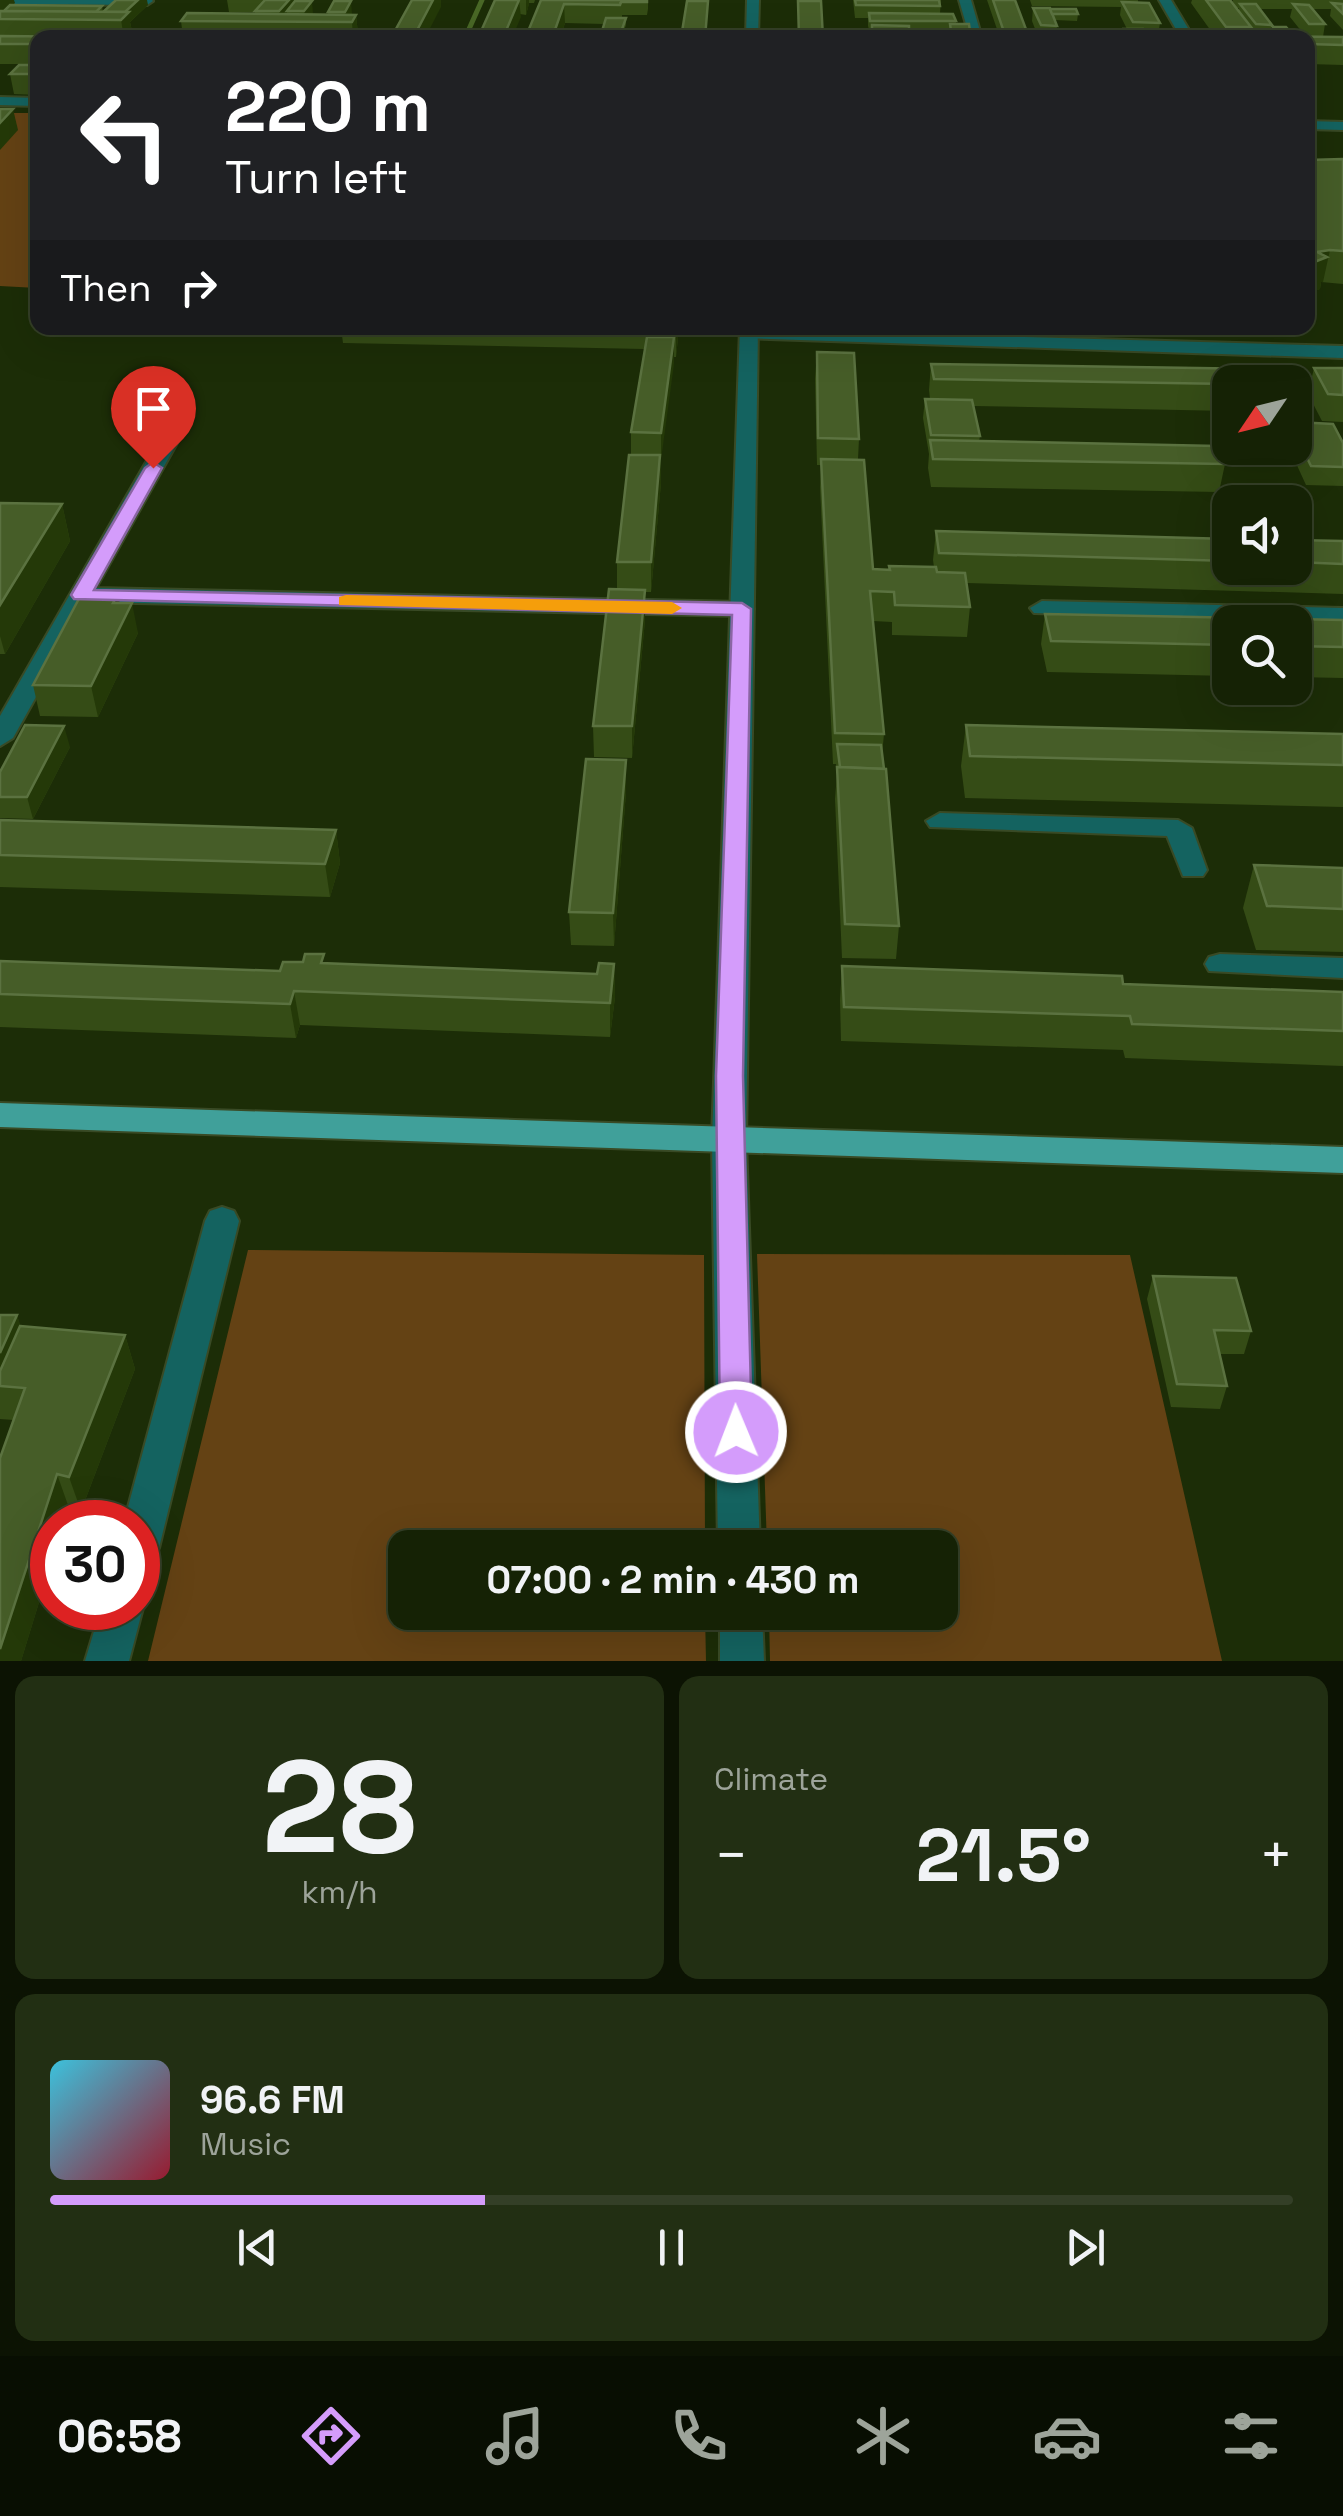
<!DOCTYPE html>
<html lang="en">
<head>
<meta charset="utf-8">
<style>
	body { margin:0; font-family:"Space Grotesk",sans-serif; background:#222f13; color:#f1f3f6; height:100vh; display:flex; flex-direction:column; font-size:38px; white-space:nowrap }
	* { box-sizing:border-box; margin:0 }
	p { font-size:32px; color:#9da49a }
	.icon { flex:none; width:55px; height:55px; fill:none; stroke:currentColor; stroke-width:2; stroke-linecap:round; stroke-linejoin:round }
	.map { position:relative; height:1661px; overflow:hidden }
	.drawer { display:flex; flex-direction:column; gap:15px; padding:15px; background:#0c1303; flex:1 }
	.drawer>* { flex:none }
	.banner { position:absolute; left:30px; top:30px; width:1285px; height:305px; border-radius:20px; box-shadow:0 10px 40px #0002,0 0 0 2px #343f27; background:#202124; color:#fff; overflow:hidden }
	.needle { width:65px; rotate:235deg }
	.tools { position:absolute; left:1212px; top:365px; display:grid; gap:20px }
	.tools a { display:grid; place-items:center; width:100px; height:100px; border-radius:20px; background:#152205; box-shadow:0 10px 40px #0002,0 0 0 2px #343f27; font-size:50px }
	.speed { position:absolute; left:30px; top:1500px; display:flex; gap:20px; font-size:50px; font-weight:700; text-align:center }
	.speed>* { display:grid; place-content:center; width:130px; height:130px; border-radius:50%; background:#152205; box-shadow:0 10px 40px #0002,0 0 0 2px #343f27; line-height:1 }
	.speed .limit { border:15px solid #d22; background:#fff; color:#111 }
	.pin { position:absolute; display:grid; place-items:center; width:85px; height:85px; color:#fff; margin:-102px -42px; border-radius:50% 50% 50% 0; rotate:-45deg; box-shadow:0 0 10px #0007 }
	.pin .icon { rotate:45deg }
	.me { position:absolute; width:110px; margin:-55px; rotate:359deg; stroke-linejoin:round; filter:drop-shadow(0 0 8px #0008) }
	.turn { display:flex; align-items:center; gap:35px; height:210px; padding:0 30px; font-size:45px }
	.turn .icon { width:130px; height:130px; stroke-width:2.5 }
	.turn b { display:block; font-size:70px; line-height:85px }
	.then { display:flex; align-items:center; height:95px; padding:0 30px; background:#0003; gap:20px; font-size:38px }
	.big { font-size:75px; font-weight:700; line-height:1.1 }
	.drawer .card { flex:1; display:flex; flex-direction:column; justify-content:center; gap:15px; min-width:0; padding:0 35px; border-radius:20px; background:#222f13 }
	.drawer .dial { align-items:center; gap:0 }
	.dial b { font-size:130px; line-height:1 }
	.song { display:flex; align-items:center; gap:30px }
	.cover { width:120px; height:120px; border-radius:15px; background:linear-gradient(135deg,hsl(190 70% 55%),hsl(350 70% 35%)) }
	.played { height:10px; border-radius:5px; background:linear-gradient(90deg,#d49cfb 35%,#343f27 35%) }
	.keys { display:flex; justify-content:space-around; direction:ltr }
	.heat { display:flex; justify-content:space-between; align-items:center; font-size:55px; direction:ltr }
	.drawer .tiles { flex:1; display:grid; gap:15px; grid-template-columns:1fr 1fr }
	.card:last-child { grid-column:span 2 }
	.trip { position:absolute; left:388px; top:1530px; width:570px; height:100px; border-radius:20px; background:#152205; box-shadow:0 10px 40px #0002,0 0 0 2px #343f27; font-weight:700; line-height:100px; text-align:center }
	.dock { display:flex; height:160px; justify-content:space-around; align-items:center; background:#080e02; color:#9da49a }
	.dock .icon { width:70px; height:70px }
	.dock .selected { color:#d49cfb }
	.dock b { font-size:45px; color:#f1f3f6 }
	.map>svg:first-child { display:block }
</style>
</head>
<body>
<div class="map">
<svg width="1343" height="1661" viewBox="0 0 1343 1661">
	<rect width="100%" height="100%" fill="#1c2d07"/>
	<g fill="#644214">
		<polygon points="0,113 37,113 37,288 0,286"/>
		<polygon points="248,1250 704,1255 705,1547 405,1548 405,1612 705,1613 706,1661 148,1661"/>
		<polygon points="757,1254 1130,1255 1222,1661 770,1661 769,1613 940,1612 940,1548 767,1547"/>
	</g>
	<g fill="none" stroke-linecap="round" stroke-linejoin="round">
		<polyline stroke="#496826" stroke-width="5" points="465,38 482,0"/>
		<g stroke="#394a25" stroke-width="4">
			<g id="minor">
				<polygon points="1,0 152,0 153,1 147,5 7,4"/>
				<polygon points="959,0 971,0 982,38 970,38"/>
				<polygon points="1159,0 1171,0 1194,38 1181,38"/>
				<polygon points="0,97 38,98 38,106 0,105"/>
				<polygon points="1308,121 1343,122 1343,130 1308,129"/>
				<polygon points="749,329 1343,346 1343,358 743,338 743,330"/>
				<polygon points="171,430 181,436 96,588 742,602 754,609 742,616 89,602 13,738 0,746 0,716 161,436"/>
				<polygon points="1042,601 1343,608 1343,622 1034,613 1030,608"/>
				<polygon points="940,813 1178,820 1192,828 1207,870 1203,876 1183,876 1167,836 930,827 926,821"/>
				<polygon points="1220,954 1343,958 1343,978 1209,971 1205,964 1209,957"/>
				<polygon points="729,1128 741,1131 746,1140 760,1548 718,1548 712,1140 717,1131"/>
				<polygon points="222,1207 234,1211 239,1221 159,1548 153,1561 138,1567 138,1522 124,1522 205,1221 210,1211"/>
				<polygon points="138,1595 143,1608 129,1661 85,1661 101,1608 138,1608"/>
				<polygon points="720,1612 762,1612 764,1661 720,1661"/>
			</g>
		</g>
		<g stroke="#394a25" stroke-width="4">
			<g id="tertiary">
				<polygon points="747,0 759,0 758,38 746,38"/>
				<polygon points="740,328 758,328 746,1140 741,1149 729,1152 717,1149 712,1140"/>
			</g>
		</g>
		<g stroke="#394a25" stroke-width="4">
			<polygon id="trunk" points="0,1103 1343,1147 1343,1173 0,1127"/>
		</g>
		<use href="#minor" fill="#146360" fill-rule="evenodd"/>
		<use href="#tertiary" fill="#146360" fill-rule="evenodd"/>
		<use href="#trunk" fill="#40a09a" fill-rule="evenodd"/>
	</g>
	<g fill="#354c16" fill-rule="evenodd">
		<polygon points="0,0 15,3 12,5 102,6 103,12 148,5 130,22 132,31 126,38 38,38 38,64 0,64"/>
		<polygon points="227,0 294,0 313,14 328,15 328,12 334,1 352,15 356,15 358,34 356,38 175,38 183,37 181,21 255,14 255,12 229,12"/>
		<polygon points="495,0 535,0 534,3 529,3 526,15 520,14 512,38 478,38"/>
		<polygon points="541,0 648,0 648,9 647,15 622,15 622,18 626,18 626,25 621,38 602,38 602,31 604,24 565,23 560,38 530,38 529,29"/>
		<polygon points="853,0 941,0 940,13 956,21 956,24 971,38 949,38 949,35 909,34 909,38 871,38 868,26 868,18 855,18"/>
		<polygon points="987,0 1015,0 1027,34 1037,34 1032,21 1033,8 1078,14 1077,21 1055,20 1057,26 1056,34 1123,35 1124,29 1127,29 1120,15 1121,7 1032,6 1030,0 1138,0 1138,3 1160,23 1158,35 1184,38 1000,38"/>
		<path d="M1192 0H1230L1239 11V8H1237L1233 2V0H1343V30L1330 16 1331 9H1313L1325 24 1323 37H1343V65L1308 64V38H1216L1191 3ZM1260 9H1292L1290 17 1306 37H1293L1273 27 1270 36 1272 25Z"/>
		<polygon points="38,65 38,95 14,94 10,74"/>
		<polygon points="1343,159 1343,284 1321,282 1320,289 1308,293 1308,160"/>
		<polygon points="341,328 679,328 676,357 674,357 660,460 661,483 651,592 645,592 645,620 632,758 594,757 593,726 617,589 617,562 631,455 631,432 645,349 343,343"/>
		<polygon points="817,352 859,439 858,459 873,569 934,567 933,560 936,531 1230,539 1230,568 1295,568 1295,540 1343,541 1343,594 967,583 970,607 967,637 892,635 892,622 873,621 884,734 882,755 899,926 896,959 842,958 835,799 837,773 836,764 833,764 820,487 821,465 817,465 815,379"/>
		<polygon points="931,364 1230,382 1230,411 974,406 980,436 979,441 1225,464 1219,492 931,487 928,468 929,454 923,418 925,399 930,399 929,390"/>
		<polygon points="1314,368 1343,368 1343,422 1322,421 1308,394"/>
		<polygon points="1295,422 1343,443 1343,486 1306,485 1289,448 1295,448"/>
		<polygon points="0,503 62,504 70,541 5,654 0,654"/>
		<polygon points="119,603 138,633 98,717 40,716 33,685"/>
		<polygon points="1045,614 1343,620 1343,678 1295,677 1295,622 1230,622 1230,676 1047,672 1041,644"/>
		<polygon points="966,725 1343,734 1343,807 965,798 961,766"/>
		<polygon points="70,747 33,819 0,818 0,772"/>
		<polygon points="626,792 614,946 571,945 569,912"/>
		<polygon points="0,820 336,830 340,863 330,897 0,887"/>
		<polygon points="1254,865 1343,868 1343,952 1256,950 1243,908"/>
		<polygon points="0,961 280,971 325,963 597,974 614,964 615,997 610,1037 300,1025 296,1038 0,1027"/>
		<polygon points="842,966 1123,984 1343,992 1343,1066 1125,1058 1123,1050 841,1041 840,1000"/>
		<polygon points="1153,1276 1251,1331 1244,1354 1219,1354 1227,1386 1220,1409 1171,1407 1147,1299"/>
		<polygon points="0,1315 17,1315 20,1326 125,1335 135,1369 81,1511 69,1508 52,1522 52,1560 21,1661 14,1420 0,1419"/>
	</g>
	<g fill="#243908">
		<polygon points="0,0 14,0 15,3 0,15"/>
		<polygon points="138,0 147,0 148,5 130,22 132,31 124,38 121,20 125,12"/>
		<polygon points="289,0 294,0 295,8 287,11 287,16 280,22 279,11"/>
		<polygon points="433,0 441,0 441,7 425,38 413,38"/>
		<polygon points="519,0 521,17 512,38 503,38"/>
		<polygon points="526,0 529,0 529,4 526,15"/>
		<polygon points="312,1 313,14 308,22 306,22 304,11"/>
		<polygon points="351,1 352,14 346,22 345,12"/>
		<polygon points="564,4 565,23 560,38 556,38 555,30"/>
		<polygon points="356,15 358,34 356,38 353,38 352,22"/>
		<polygon points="13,109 18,130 0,150 0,123"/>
		<polygon points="1330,250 1323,282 1321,282 1320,289 1310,293 1317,252"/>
		<polygon points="677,328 679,328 676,357 676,331"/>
		<polygon points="674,337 674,364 661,460 661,433"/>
		<polygon points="660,455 661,483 651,592 651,562"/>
		<polygon points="62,504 70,541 5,654 0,636 0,605"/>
		<polygon points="645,590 645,620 632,758 632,726"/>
		<polygon points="118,594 123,620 132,603 138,633 98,717 91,686 113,603"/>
		<polygon points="64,726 70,747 33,819 27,797"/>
		<polygon points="626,760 626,792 614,946 613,913"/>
		<polygon points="336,830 340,863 330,897 325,864"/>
		<polygon points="614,964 615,997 610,1037 610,1003"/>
		<polygon points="294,991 300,1025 296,1038 290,1004"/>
		<polygon points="17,1315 32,1360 0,1386 0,1353"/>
		<polygon points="125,1335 135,1369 81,1511 69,1477"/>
		<polygon points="57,1474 69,1508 64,1522 52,1522 52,1560 21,1661 0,1661 0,1649"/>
	</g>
	<g fill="#465d28" stroke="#5b7240" stroke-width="2.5">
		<polygon points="116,0 138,0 125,12 103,12"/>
		<polygon points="265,0 289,0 279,11 255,11"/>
		<polygon points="412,0 433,0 413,38 391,38"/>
		<polygon points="495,0 519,0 503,38 478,38"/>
		<polygon points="541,0 622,0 620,5 564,4 555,30 529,29"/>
		<polygon points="622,0 647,0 647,2 621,2"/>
		<polygon points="855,0 939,0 940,6 856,5"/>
		<polygon points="993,0 1015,0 1027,32 1004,32"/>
		<polygon points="1206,0 1230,0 1251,27 1226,27"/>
		<polygon points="295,1 312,1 304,11 287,11"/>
		<polygon points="334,1 351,1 345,12 328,12"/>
		<polygon points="687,1 708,1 705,38 681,38"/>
		<polygon points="798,1 821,1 823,38 799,38"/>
		<polygon points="1122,2 1149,3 1160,23 1133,22"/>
		<polygon points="1332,3 1343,4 1343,14"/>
		<polygon points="1240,4 1256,4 1272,25 1256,24"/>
		<polygon points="1293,4 1309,5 1325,24 1309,24"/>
		<polygon points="10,5 102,6 96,12 4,11"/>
		<polygon points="1033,8 1050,8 1057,26 1041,25"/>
		<polygon points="1050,9 1076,9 1078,14 1052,14"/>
		<polygon points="0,11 129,12 121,20 0,19"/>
		<polygon points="187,13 356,15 352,22 181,21"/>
		<polygon points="869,13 953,14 956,21 870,21"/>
		<polygon points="606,18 626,18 621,32 602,31"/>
		<polygon points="950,24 969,24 971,38 952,38"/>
		<polygon points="872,25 909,26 909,35 872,35"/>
		<polygon points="1273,27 1286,27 1293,35 1280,35"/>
		<polygon points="1124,29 1143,29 1146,35 1127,35"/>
		<polygon points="1007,33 1183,36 1184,38 1008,38"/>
		<polygon points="0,36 103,37 38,38 38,44 0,44"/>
		<polygon points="1231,36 1343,37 1343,45 1308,44 1308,38 1232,38"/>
		<polygon points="19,65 38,65 38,74 10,74"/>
		<polygon points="0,109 13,109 0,123"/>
		<polygon points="1343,159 1343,251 1330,250 1317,252 1327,257 1317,261 1308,261 1308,160"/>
		<polygon points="647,328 677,328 676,331 647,330"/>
		<polygon points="647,337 674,337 661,433 631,432"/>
		<polygon points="817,352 854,353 859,439 818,438"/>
		<polygon points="931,364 1262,369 1269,382 1230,384 934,379"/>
		<polygon points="1314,368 1343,368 1343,395 1328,394"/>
		<polygon points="925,399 972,400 980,436 931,435"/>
		<polygon points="1295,422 1333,424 1343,443 1343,467 1311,466 1295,433"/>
		<polygon points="930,440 1217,446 1225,464 933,459"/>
		<polygon points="629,455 660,455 651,562 617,562"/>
		<polygon points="821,459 864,460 873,569 890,570 889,566 936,567 937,572 965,573 970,607 895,605 894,592 870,591 884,734 835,733"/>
		<polygon points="0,503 62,504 0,605"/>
		<polygon points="936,531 1230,539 1230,561 939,553"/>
		<polygon points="1295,540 1343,541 1343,564 1295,562"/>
		<polygon points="609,589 645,590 632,726 593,726"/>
		<polygon points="82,593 118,594 113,603 132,603 91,686 33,685"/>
		<polygon points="1045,614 1343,620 1343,647 1295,646 1295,622 1230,622 1230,645 1051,641"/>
		<polygon points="25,725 64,726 27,797 0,797 0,772"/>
		<polygon points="966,725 1343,734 1343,765 970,756"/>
		<polygon points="837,744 881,745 884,769 840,767"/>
		<polygon points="586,759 626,760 613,913 569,912"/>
		<polygon points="837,767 886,769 899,926 845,924"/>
		<polygon points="0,820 336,830 325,864 0,855"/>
		<polygon points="1254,865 1343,868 1343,909 1267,906"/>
		<polygon points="305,954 324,954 321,963 597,974 599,963 614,964 610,1003 294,991 290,1004 0,994 0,961 280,971 283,962 303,962"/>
		<polygon points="842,966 1122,976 1123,984 1343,992 1343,1031 1132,1024 1130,1016 844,1007"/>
		<polygon points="1153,1276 1236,1278 1251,1331 1214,1330 1227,1386 1177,1384"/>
		<polygon points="0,1315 17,1315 0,1353"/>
		<polygon points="20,1326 125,1335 69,1477 57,1474 0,1649 0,1458 25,1388 0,1386 0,1371"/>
	</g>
	<polygon fill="#d49cfb" stroke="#8a65a3" stroke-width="2.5" points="153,462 162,468 94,590 742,603 751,609 743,1076 752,1432 748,1441 736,1446 725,1441 720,1432 716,1076 732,615 74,599 71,595 145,468"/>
	<polygon fill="#f59e0b" points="346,595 672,602 682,608 672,614 339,605 339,597"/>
</svg>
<div class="tools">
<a><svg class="needle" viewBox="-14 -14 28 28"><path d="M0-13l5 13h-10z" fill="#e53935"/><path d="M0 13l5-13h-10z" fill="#9da49a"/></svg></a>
<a><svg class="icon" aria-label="sound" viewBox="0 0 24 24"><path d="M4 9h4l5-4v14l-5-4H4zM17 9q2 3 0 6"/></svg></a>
<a><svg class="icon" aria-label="search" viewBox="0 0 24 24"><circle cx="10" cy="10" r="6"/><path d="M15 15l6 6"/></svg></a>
</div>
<div class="speed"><div class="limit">30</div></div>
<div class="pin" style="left:153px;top:468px;background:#d93025"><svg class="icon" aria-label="arrive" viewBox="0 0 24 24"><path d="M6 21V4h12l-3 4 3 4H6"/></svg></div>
<svg class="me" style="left:736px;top:1432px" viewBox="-20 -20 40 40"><circle r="17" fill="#d49cfb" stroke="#fff" stroke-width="3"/><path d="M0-11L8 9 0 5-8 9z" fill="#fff"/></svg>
<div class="trip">07:00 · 2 min · 430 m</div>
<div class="banner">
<div class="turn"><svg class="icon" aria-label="left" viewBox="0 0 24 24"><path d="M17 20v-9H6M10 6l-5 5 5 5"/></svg><div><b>220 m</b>Turn left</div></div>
<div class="then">Then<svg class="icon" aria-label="right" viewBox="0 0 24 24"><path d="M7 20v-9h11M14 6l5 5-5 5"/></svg></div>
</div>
</div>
<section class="drawer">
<div class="tiles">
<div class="card dial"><b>28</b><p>km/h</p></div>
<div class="card"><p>Climate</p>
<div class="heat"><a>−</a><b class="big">21.5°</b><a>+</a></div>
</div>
<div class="card">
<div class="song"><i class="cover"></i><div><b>96.6 FM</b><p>Music</p></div></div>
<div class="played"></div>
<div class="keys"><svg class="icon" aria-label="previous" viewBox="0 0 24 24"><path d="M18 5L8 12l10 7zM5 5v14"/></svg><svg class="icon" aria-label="pause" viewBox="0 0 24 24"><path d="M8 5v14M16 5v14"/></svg><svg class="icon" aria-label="next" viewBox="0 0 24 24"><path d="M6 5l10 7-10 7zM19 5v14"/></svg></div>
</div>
</div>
</section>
<nav class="dock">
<b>06:58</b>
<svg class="icon selected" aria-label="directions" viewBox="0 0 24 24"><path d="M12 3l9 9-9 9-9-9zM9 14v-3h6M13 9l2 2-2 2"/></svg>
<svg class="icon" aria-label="music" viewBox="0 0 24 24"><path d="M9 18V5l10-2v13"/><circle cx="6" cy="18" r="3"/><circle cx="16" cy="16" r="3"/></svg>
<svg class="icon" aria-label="phone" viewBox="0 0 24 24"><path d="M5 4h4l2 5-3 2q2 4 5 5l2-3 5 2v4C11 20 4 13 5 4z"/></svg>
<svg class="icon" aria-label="climate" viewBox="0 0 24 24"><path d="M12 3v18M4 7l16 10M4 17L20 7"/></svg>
<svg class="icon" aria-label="car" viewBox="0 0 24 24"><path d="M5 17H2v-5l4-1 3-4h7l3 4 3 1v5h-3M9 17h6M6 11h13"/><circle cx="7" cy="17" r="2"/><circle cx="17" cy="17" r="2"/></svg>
<svg class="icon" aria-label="filters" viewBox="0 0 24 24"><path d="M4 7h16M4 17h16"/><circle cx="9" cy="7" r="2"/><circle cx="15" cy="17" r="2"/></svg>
</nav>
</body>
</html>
